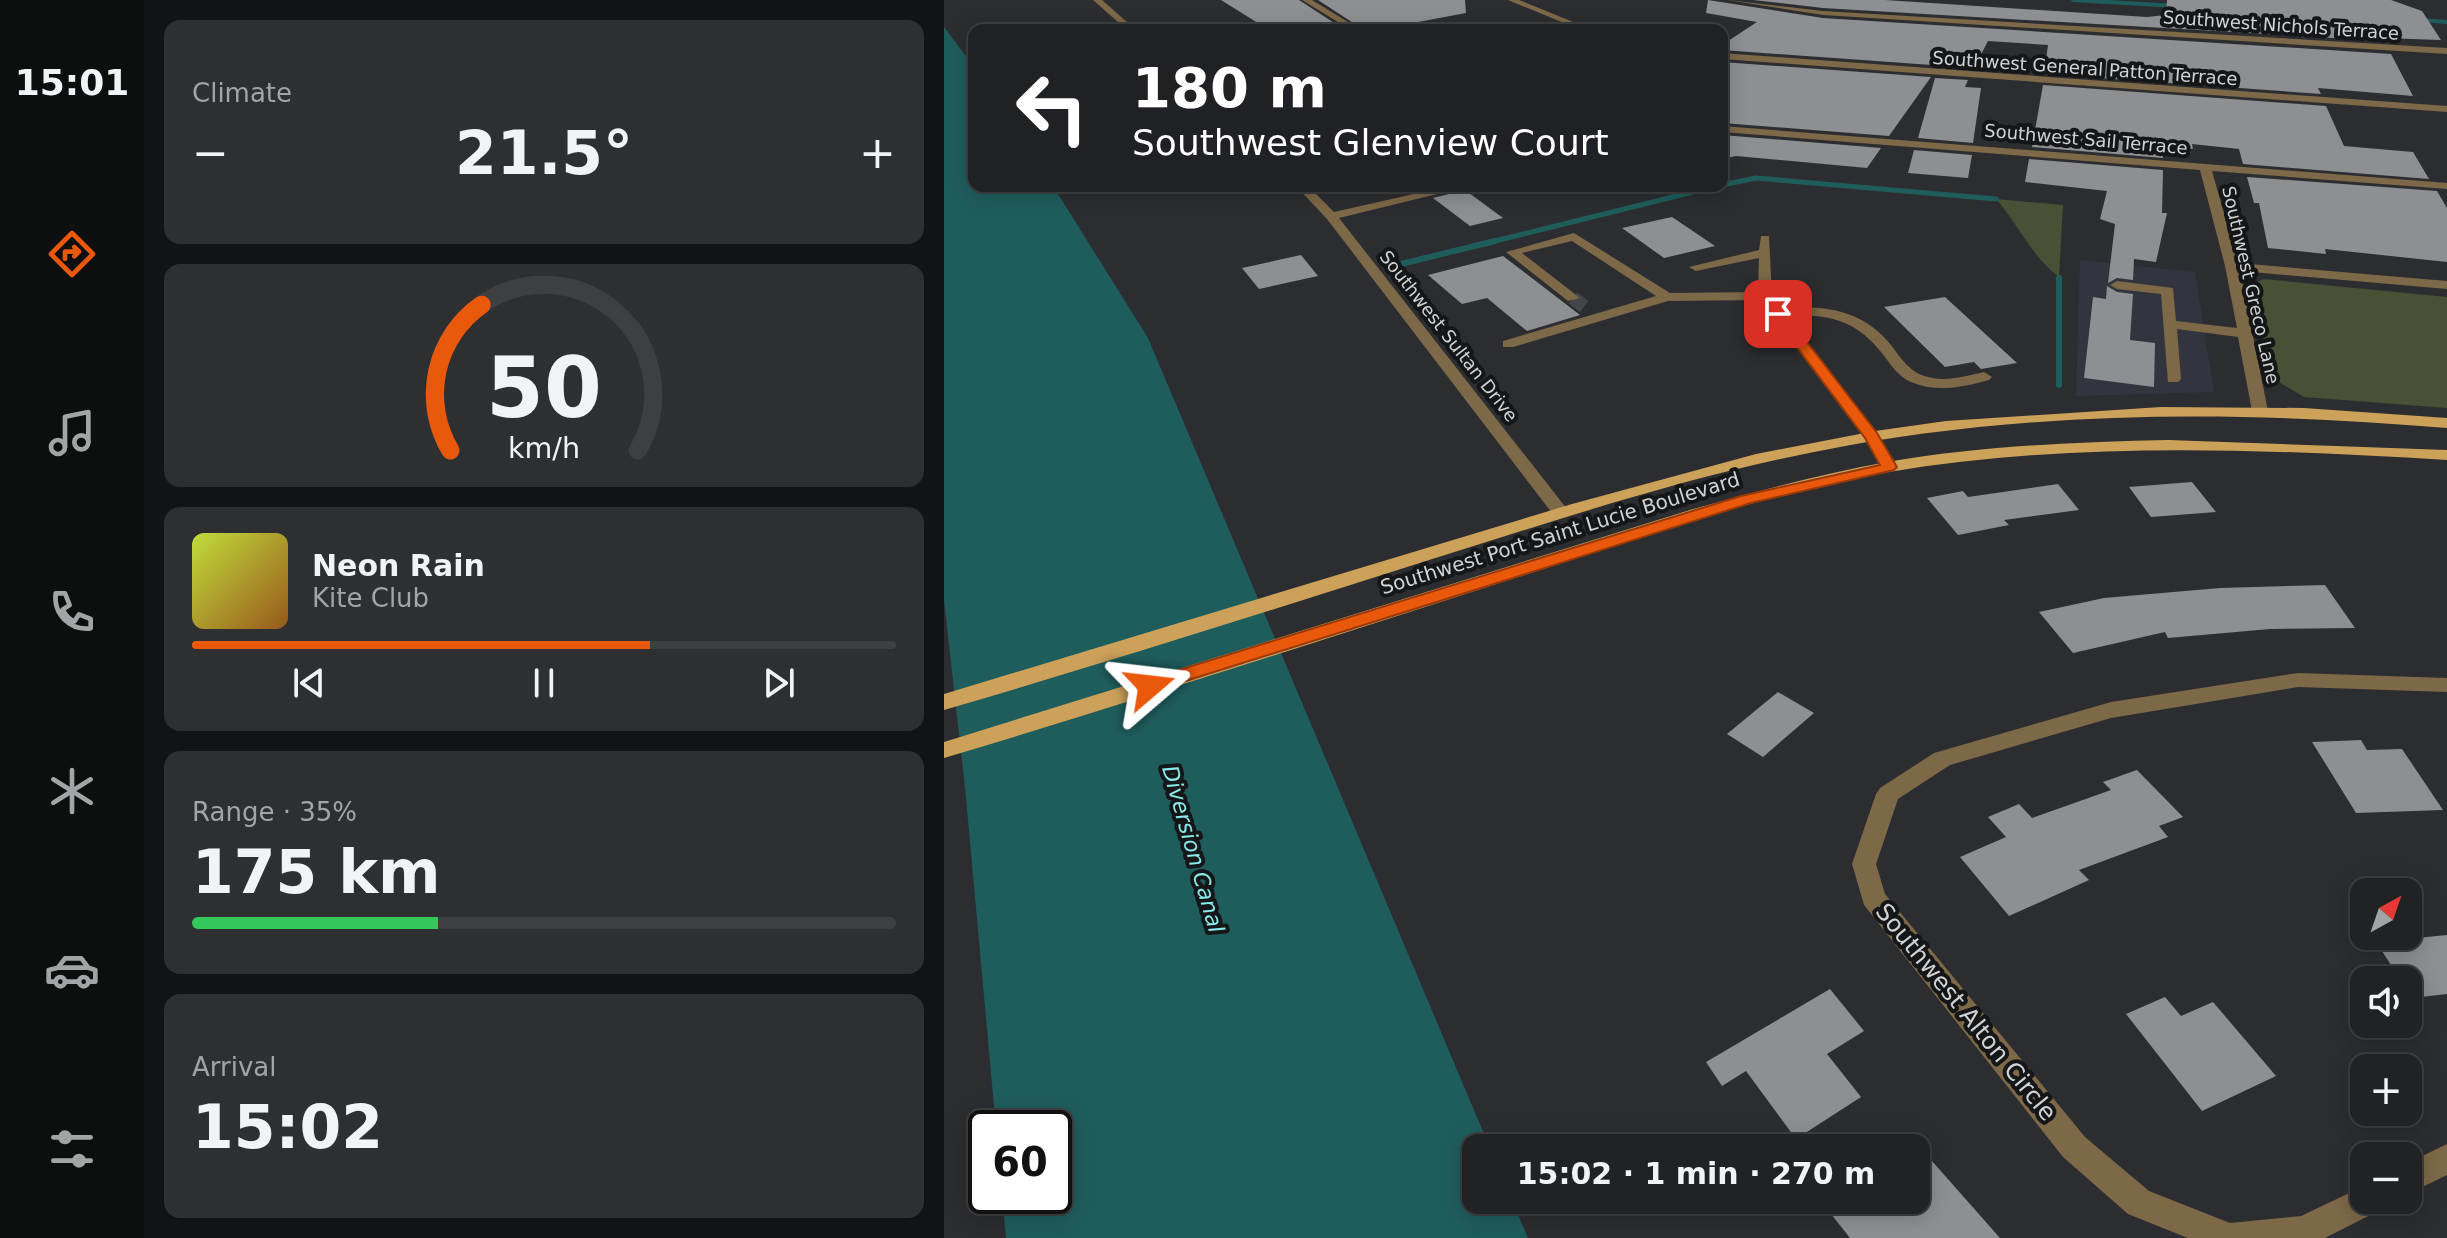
<!DOCTYPE html>
<html lang="en">
<head>
<meta charset="utf-8">
<style>
	body { margin:0; font-family:"DejaVu Sans",sans-serif; background:#2d2f31; color:#f1f3f6; height:100vh; display:flex; flex-direction:column; font-size:30px; white-space:nowrap }
	* { box-sizing:border-box; margin:0 }
	p { font-size:26px; color:#a2a4a6 }
	.icon { flex:none; width:44px; height:44px; fill:none; stroke:currentColor; stroke-width:2; stroke-linecap:round; stroke-linejoin:round }
	.map { position:relative; flex:1; overflow:hidden }
	.side { display:flex; flex-direction:column; gap:20px; padding:20px; background:#121314; width:800px }
	.side>* { flex:none }
	.guide { position:absolute; left:24px; top:24px; width:760px; height:168px; border-radius:16px; box-shadow:0 4px 20px #0003,0 0 0 2px #3e3f41; background:#202124; color:#fff; overflow:hidden }
	.needle { width:52px; rotate:40deg }
	.fabs { position:absolute; left:1406px; top:878px; display:grid; gap:16px }
	.fabs a { display:grid; place-items:center; width:72px; height:72px; border-radius:16px; background:#212224; box-shadow:0 4px 20px #0003,0 0 0 2px #3e3f41; font-size:40px }
	.speed { position:absolute; left:24px; top:1110px; display:flex; gap:16px; font-size:40px; font-weight:700; text-align:center }
	.speed>* { display:grid; place-content:center; width:104px; height:104px; border-radius:50%; background:#212224; box-shadow:0 4px 20px #0003,0 0 0 2px #3e3f41; line-height:1 }
	.speed .limit { border:4px solid #111; border-radius:12px; background:#fff; color:#111 }
	.pin { position:absolute; display:grid; place-items:center; width:68px; height:68px; color:#fff; margin:-34px; border-radius:16px; box-shadow:0 4px 12px #0006 }
	.me { position:absolute; width:88px; margin:-44px; rotate:73deg; stroke-linejoin:round; filter:drop-shadow(0 0 6px #0008) }
	.turn { display:flex; align-items:center; gap:28px; height:168px; padding:0 32px; font-size:36px }
	.turn .icon { width:104px; height:104px; stroke-width:2.5 }
	.turn b { display:block; font-size:56px; line-height:68px }
	.big { font-size:60px; font-weight:800; line-height:1.1 }
	.side .card { flex:1; display:flex; flex-direction:column; justify-content:center; gap:12px; min-width:0; padding:0 28px; border-radius:16px; background:#2d2f31 }
	.side .dial { align-items:center; gap:0 }
	.dial svg { height:208px; overflow:visible; fill:none; stroke:#3e3f41; stroke-width:7; stroke-linecap:round; text-anchor:middle }
	.dial text { fill:#f1f3f6; stroke:none }
	.song { display:flex; align-items:center; gap:24px }
	.cover { width:96px; height:96px; border-radius:12px; background:linear-gradient(135deg,hsl(70 70% 55%),hsl(30 70% 35%)) }
	.played { height:8px; border-radius:4px; background:linear-gradient(90deg,#ea580c 65%,#3e3f41 65%) }
	.keys { display:flex; justify-content:space-around; direction:ltr }
	.heat { display:flex; justify-content:space-between; align-items:center; font-size:44px; direction:ltr }
	.charge { height:12px; border-radius:6px; background:linear-gradient(90deg,#34c759 35%,#3e3f41 0) }
	.trip { position:absolute; left:518px; top:1134px; width:468px; height:80px; border-radius:16px; background:#212224; box-shadow:0 4px 20px #0003,0 0 0 2px #3e3f41; font-weight:800; line-height:80px; text-align:center }
	main { display:flex; flex:1; min-height:0 }
	.tabs { display:flex; flex-direction:column; width:144px; justify-content:space-around; align-items:center; background:#0d0e0e; color:#a2a4a6 }
	.tabs .icon { width:56px; height:56px }
	.tabs .active { color:#ea580c }
	.tabs b { font-size:36px; color:#f1f3f6 }
	.map>svg:first-child { display:block }
</style>
</head>
<body>
<main>
<nav class="tabs">
<b>15:01</b>
<svg class="icon active" aria-label="directions" viewBox="0 0 24 24"><path d="M12 3l9 9-9 9-9-9zM9 14v-3h6M13 9l2 2-2 2"/></svg>
<svg class="icon" aria-label="music" viewBox="0 0 24 24"><path d="M9 18V5l10-2v13"/><circle cx="6" cy="18" r="3"/><circle cx="16" cy="16" r="3"/></svg>
<svg class="icon" aria-label="phone" viewBox="0 0 24 24"><path d="M5 4h4l2 5-3 2q2 4 5 5l2-3 5 2v4C11 20 4 13 5 4z"/></svg>
<svg class="icon" aria-label="climate" viewBox="0 0 24 24"><path d="M12 3v18M4 7l16 10M4 17L20 7"/></svg>
<svg class="icon" aria-label="car" viewBox="0 0 24 24"><path d="M5 17H2v-5l4-1 3-4h7l3 4 3 1v5h-3M9 17h6M6 11h13"/><circle cx="7" cy="17" r="2"/><circle cx="17" cy="17" r="2"/></svg>
<svg class="icon" aria-label="filters" viewBox="0 0 24 24"><path d="M4 7h16M4 17h16"/><circle cx="9" cy="7" r="2"/><circle cx="15" cy="17" r="2"/></svg>
</nav>
<section class="side">
<div class="card"><p>Climate</p>
<div class="heat"><a>−</a><b class="big">21.5°</b><a>+</a></div>
</div>
<div class="card dial"><svg viewBox="0 0 100 80">
<path d="M14 69A42 42 0 1 1 86 69"/>
<path d="M14 69A42 42 0 0 1 26 13" stroke="#ea580c"/>
<text x="50" y="56" font-size="32" font-weight="700">50</text>
<text x="50" y="72" font-size="11">km/h</text>
</svg></div>
<div class="card">
<div class="song"><i class="cover"></i><div><b>Neon Rain</b><p>Kite Club</p></div></div>
<div class="played"></div>
<div class="keys"><svg class="icon" aria-label="previous" viewBox="0 0 24 24"><path d="M18 5L8 12l10 7zM5 5v14"/></svg><svg class="icon" aria-label="pause" viewBox="0 0 24 24"><path d="M8 5v14M16 5v14"/></svg><svg class="icon" aria-label="next" viewBox="0 0 24 24"><path d="M6 5l10 7-10 7zM19 5v14"/></svg></div>
</div>
<div class="card"><p>Range · 35%</p><b class="big">175 km</b><div class="charge"></div></div>
<div class="card"><p>Arrival</p><b class="big">15:02</b></div>
</section>
<div class="map">
<svg width="1503" height="1238" viewBox="0 0 1503 1238">
	<rect width="100%" height="100%" fill="#2c2d30"/>
	<polygon fill="#32353e" points="1136,260 1251,272 1270,392 1132,396"/>
	<g fill="#485135">
		<path d="M1052 199 1119 205 1115 277C1087 256 1075 225 1052 199Z"/>
		<polygon points="1320,279 1503,297 1503,408 1360,397 1328,378 1308,284"/>
	</g>
	<polygon fill="#1f5d5d" points="0,27 30,67 30,186 109,186 204,338 546,1148 532,1148 532,1200 568,1200 584,1238 62,1238 58,1196 110,1196 110,1128 52,1128 21,787 0,600"/>
	<g fill="none" stroke-linecap="round" stroke-linejoin="round">
		<g stroke="#1f5d5d" stroke-width="4">
			<polyline points="1129,0 1233,6"/>
			<polyline points="1476,20 1503,22"/>
		</g>
		<g stroke="#1f5d5d" stroke-width="5">
			<polyline points="778,185 812,178 1052,199"/>
			<polyline points="543,243 773,186"/>
		</g>
		<g stroke="#1f5d5d" stroke-width="6">
			<polyline points="453,265 551,241"/>
			<polyline points="1115,278 1115,385"/>
		</g>
	</g>
	<g fill="#8e8f93">
		<polygon points="277,0 355,0 401,30 325,30"/>
		<polygon points="374,0 521,0 522,13 474,22 493,30 420,30"/>
		<polygon points="764,0 879,18 1447,54 1469,96 1374,88 1377,94 1100,74 1104,45 1044,41 1030,68 778,50 778,45 813,22 762,13"/>
		<polygon points="809,0 941,0 1203,17 1222,15 1223,0 1447,0 1478,11 1497,40 1439,38 1441,41 879,8"/>
		<polygon points="778,62 987,77 945,136 778,123"/>
		<polygon points="991,78 1024,80 1021,87 1037,88 1029,143 974,138"/>
		<polygon points="1099,85 1382,106 1400,146 1469,152 1485,179 1299,164 1295,149 1248,144 1249,149 1219,147 1219,158 1088,147"/>
		<polygon points="778,135 937,148 923,168 792,156 778,159"/>
		<polygon points="970,150 1028,155 1024,178 964,173"/>
		<polygon points="1085,159 1219,170 1218,213 1223,213 1212,262 1190,259 1189,280 1173,278 1164,283 1171,224 1156,219 1163,191 1081,182"/>
		<polygon points="1303,177 1493,191 1503,208 1503,262 1381,249 1382,254 1324,248 1315,203 1310,203"/>
		<polygon points="521,190 559,218 526,226 489,198"/>
		<polygon points="728,217 771,246 720,258 678,228"/>
		<polygon points="357,255 374,276 315,289 298,268"/>
		<polygon points="559,256 636,315 583,331 543,298 518,304 484,275"/>
		<polygon points="1163,286 1173,292 1189,294 1186,340 1211,343 1210,387 1140,378 1149,297 1162,299"/>
		<polygon points="1001,297 1073,363 1037,369 1030,362 1001,367 940,307"/>
		<polygon points="1248,482 1272,512 1207,517 1185,487"/>
		<polygon points="1114,484 1135,510 1060,520 1065,525 1014,535 983,498 1019,491 1024,497"/>
		<polygon points="1381,585 1411,628 1326,629 1224,638 1221,632 1129,653 1095,612 1160,598 1276,588"/>
		<polygon points="834,692 870,713 819,757 783,734"/>
		<polygon points="1417,740 1423,750 1458,749 1499,810 1412,813 1368,742"/>
		<polygon points="1193,770 1239,817 1215,826 1224,837 1135,870 1145,880 1065,916 1016,857 1062,837 1044,817 1075,804 1088,818 1167,790 1159,782"/>
		<polygon points="1503,935 1503,994 1468,998 1464,980 1457,980 1432,942"/>
		<polygon points="886,989 920,1031 883,1054 917,1097 852,1139 802,1071 778,1086 762,1062"/>
		<polygon points="1221,997 1237,1016 1269,1002 1332,1076 1258,1111 1182,1014"/>
		<polygon points="972,1143 1056,1238 906,1238 876,1200 972,1200"/>
	</g>
	<g fill="none" stroke-linecap="round" stroke-linejoin="round">
		<polyline stroke="#454649" stroke-width="14" stroke-dasharray="14 7" stroke-linecap="butt" points="629,298 641,307"/>
		<g fill="#7d6847" fill-rule="evenodd">
			<polygon points="149,0 158,0 192,30 183,30"/>
			<polygon points="358,0 368,0 417,30 407,30"/>
			<polygon points="564,0 575,0 649,30 637,30"/>
			<polygon points="783,0 879,11 1503,48 1503,54 879,15"/>
			<polygon points="778,53 1503,106 1503,112 778,59"/>
			<polygon points="778,126 1503,183 1503,189 1268,171 1294,263 1503,281 1503,289 1296,271 1324,411 1316,416 1308,411 1294,337 1233,329 1237,379 1234,382 1224,382 1217,294 1173,289 1166,285 1173,281 1229,288 1232,321 1293,328 1281,266 1256,170 778,132"/>
			<polygon points="352,186 364,186 390,212 505,186 526,186 395,218 623,509 626,513 623,517 611,517 383,219"/>
			<polygon points="630,233 726,293 814,292 815,258 752,271 745,267 815,250 817,236 825,236 828,296 821,300 724,301 569,347 559,347 559,341 712,296 628,241 578,253 636,298 624,301 562,252"/>
			<path d="M823 302H833L838 309C880 304 919 310 947 345 957 358 966 373 984 377 1002 382 1022 376 1040 372L1048 377 1045 380C1020 387 992 393 967 382 953 376 946 363 937 352 913 321 882 312 844 317L934 434 954 467 951 471H939L920 438 827 314 821 305Z"/>
			<polygon points="1354,673 1503,678 1503,692 1354,687 1167,718 1006,765 954,799 932,864 941,894 1141,1137 1205,1191 1286,1223 1357,1216 1420,1186 1420,1200 1439,1200 1434,1211 1381,1238 1244,1238 1184,1214 1119,1157 920,905 908,864 932,794 936,788 990,753 1167,702"/>
			<polygon points="1503,1144 1503,1175 1464,1194 1464,1163"/>
		</g>
		<g fill="#cca159" fill-rule="evenodd">
			<path d="M1217 407 1360 408 1503 418V428C1292 410 1078 410 870 452 738 478 610 521 482 561 322 612 161 663 0 710V694L628 504 812 454 931 431 1002 421Z"/>
			<path d="M1224 440 1503 450V460C1317 449 1129 441 945 472 817 494 694 539 571 578 381 639 191 701 0 758V742L746 510C811 492 876 474 943 462 1035 446 1130 442 1224 440Z"/>
		</g>
	</g>
	<polygon fill="#ea580c" stroke="#983908" stroke-width="2" points="834,310 839,311 933,433 953,467 950,470 807,503 213,690 206,692 197,686 199,681 797,496 936,465 921,438 828,314"/>
	<g text-anchor="middle" dominant-baseline="central" stroke-width="8" stroke-linejoin="round" paint-order="stroke">
		<g font-size="18" fill="#d1d2d4" stroke="#151617">
			<text transform="translate(1337 25) rotate(4)">Southwest Nichols Terrace</text>
			<text transform="translate(1141 68) rotate(4)">Southwest General Patton Terrace</text>
			<text transform="translate(1142 139) rotate(5)">Southwest Sail Terrace</text>
			<text transform="translate(1307 285) rotate(77)">Southwest Greco Lane</text>
			<text transform="translate(505 336) rotate(52)">Southwest Sultan Drive</text>
		</g>
		<g font-size="20" fill="#d1d2d4" stroke="#151617">
			<text transform="translate(616 533) rotate(-17)">Southwest Port Saint Lucie Boulevard</text>
		</g>
		<g font-size="22" font-style="italic" fill="#89eaeb" stroke="#151617">
			<text transform="translate(249 849) rotate(74)">Diversion Canal</text>
		</g>
		<g font-size="24" fill="#d1d2d4" stroke="#151617">
			<text transform="translate(1022 1012) rotate(51)">Southwest Alton Circle</text>
		</g>
	</g>
</svg>
<div class="fabs">
<a><svg class="needle" viewBox="-14 -14 28 28"><path d="M0-13l5 13h-10z" fill="#e53935"/><path d="M0 13l5-13h-10z" fill="#a2a4a6"/></svg></a>
<a><svg class="icon" aria-label="sound" viewBox="0 0 24 24"><path d="M4 9h4l5-4v14l-5-4H4zM17 9q2 3 0 6"/></svg></a>
<a>+</a>
<a>−</a>
</div>
<div class="speed"><div class="limit">60</div></div>
<div class="pin" style="left:834px;top:314px;background:#d93025"><svg class="icon" aria-label="arrive" viewBox="0 0 24 24"><path d="M6 21V4h12l-3 4 3 4H6"/></svg></div>
<svg class="me" style="left:206px;top:686px" viewBox="-20 -20 40 40"><path d="M0-17L14 15 0 8-14 15z" fill="#ea580c" stroke="#fff" stroke-width="4"/></svg>
<div class="trip">15:02 · 1 min · 270 m</div>
<div class="guide">
<div class="turn"><svg class="icon" aria-label="left" viewBox="0 0 24 24"><path d="M17 20v-9H6M10 6l-5 5 5 5"/></svg><div><b>180 m</b>Southwest Glenview Court</div></div>
</div>
</div>
</main>
</body>
</html>
